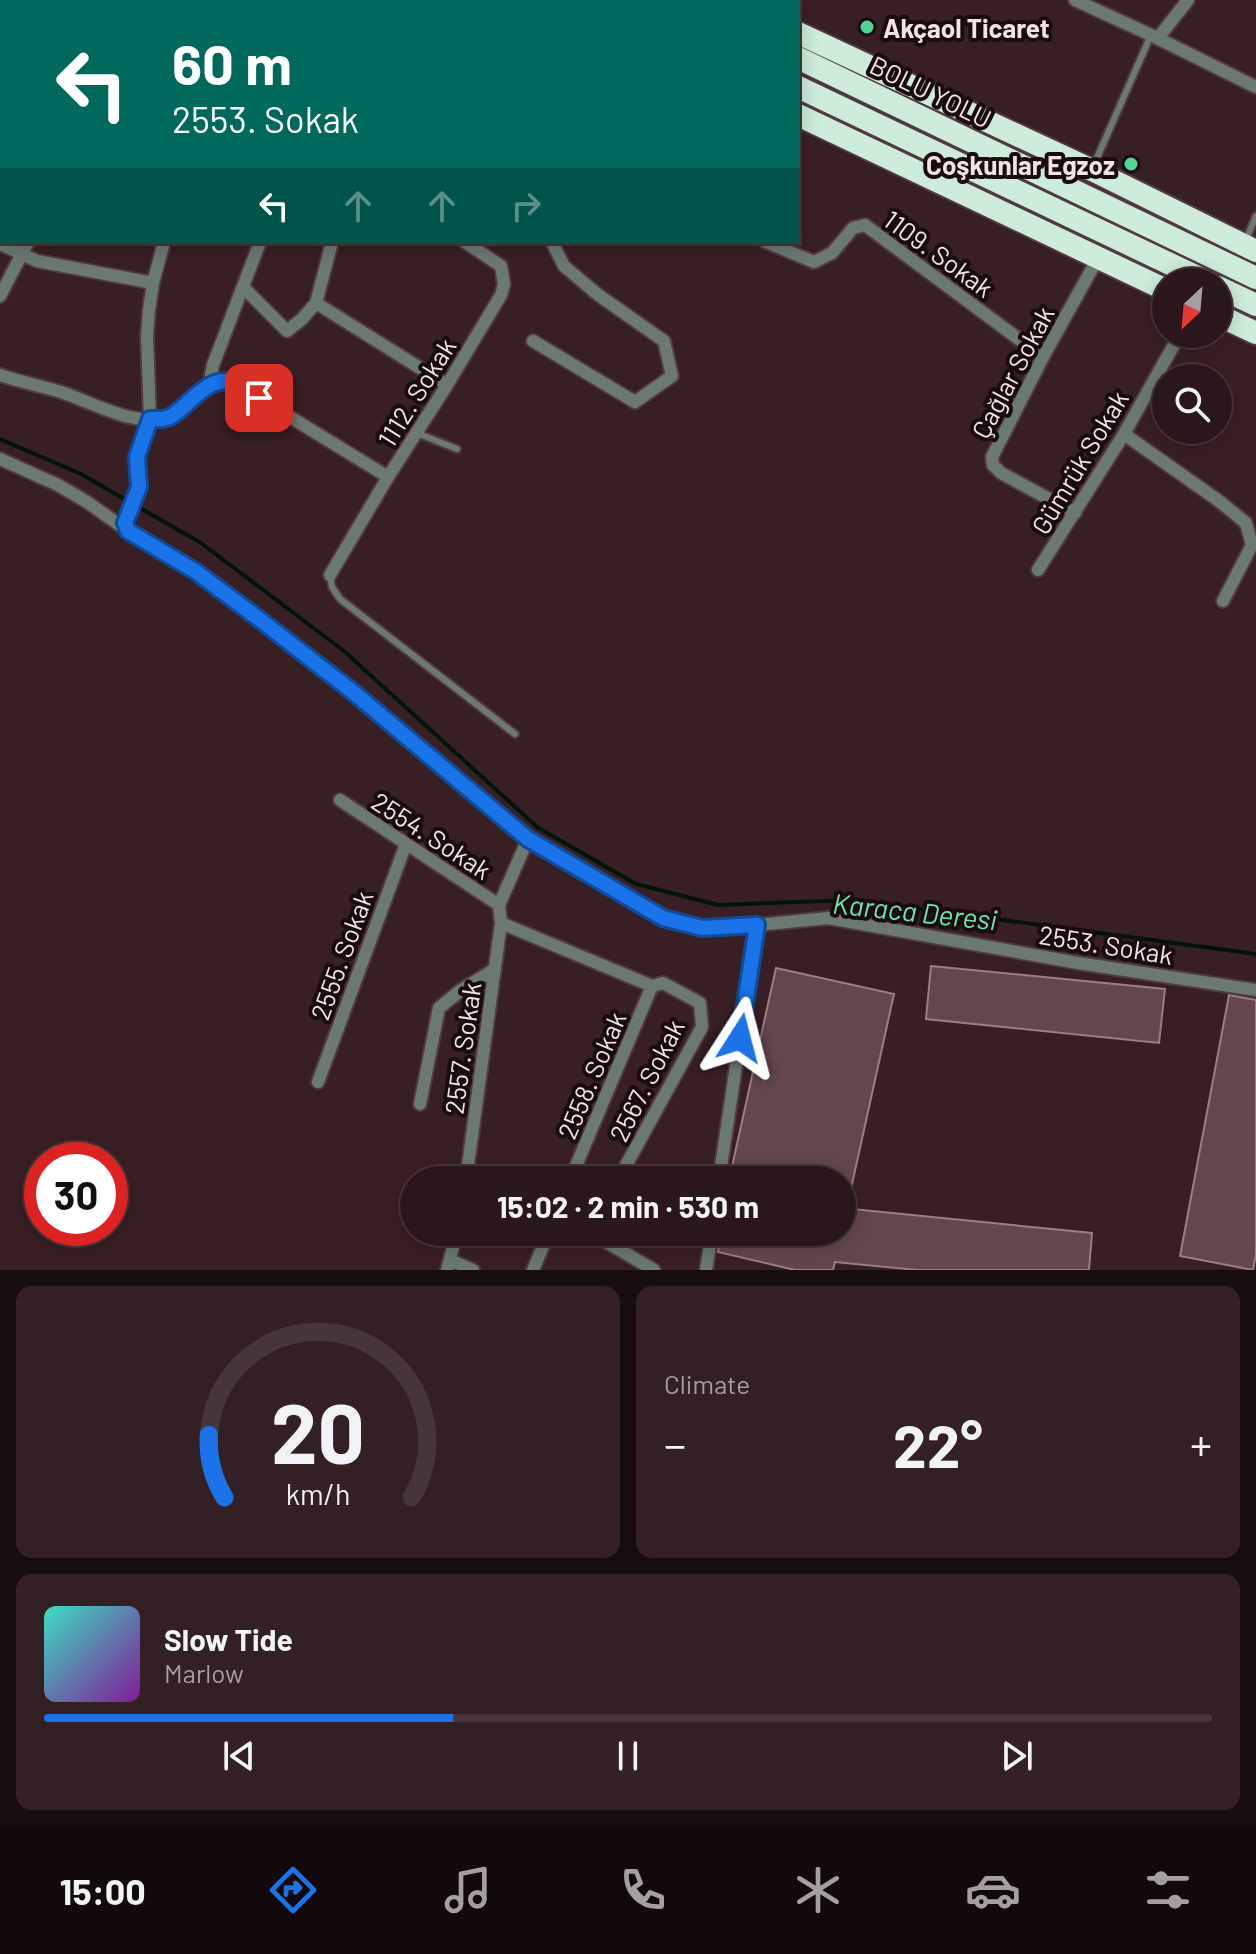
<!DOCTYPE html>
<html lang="en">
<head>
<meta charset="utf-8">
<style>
	body { margin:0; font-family:Barlow,sans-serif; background:#322024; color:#f1f3f6; height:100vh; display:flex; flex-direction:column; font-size:30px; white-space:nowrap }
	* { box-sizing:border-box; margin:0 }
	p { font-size:26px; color:#a59fa3 }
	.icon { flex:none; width:44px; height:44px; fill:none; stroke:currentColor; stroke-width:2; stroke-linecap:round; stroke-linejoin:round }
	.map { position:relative; height:1270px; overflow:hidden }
	.panel { display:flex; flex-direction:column; gap:16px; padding:16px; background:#170d0f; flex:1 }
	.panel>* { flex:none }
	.banner { position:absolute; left:0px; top:0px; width:800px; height:244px; box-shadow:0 4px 20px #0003,0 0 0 2px #46363a; background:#00695c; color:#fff; overflow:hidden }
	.needle { width:52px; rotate:206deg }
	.buttons { position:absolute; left:1152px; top:268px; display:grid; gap:16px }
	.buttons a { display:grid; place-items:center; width:80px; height:80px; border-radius:50%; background:#2a171b; box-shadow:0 4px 20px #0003,0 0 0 2px #46363a; font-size:40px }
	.speed { position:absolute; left:24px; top:1142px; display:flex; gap:16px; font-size:40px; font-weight:700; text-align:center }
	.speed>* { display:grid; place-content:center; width:104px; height:104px; border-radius:50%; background:#2a171b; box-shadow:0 4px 20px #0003,0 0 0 2px #46363a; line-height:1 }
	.speed .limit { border:12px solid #d22; background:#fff; color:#111 }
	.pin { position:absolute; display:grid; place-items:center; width:68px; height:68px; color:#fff; margin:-34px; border-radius:16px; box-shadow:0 4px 12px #0006 }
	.me { position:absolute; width:88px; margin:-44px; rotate:9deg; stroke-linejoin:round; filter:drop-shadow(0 0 6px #0008) }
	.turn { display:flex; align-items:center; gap:28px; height:168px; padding:0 40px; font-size:36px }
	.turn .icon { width:104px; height:104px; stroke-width:2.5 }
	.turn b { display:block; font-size:56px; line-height:68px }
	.lanes { display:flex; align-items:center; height:76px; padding:0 40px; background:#0003; justify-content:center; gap:40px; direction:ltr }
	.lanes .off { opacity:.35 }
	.big { font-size:60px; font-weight:700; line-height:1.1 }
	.panel .card { flex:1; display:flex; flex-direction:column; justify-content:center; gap:12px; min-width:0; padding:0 28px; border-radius:16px; background:#322024 }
	.panel .dial { align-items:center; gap:0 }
	.dial svg { height:208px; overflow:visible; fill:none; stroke:#46363a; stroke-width:7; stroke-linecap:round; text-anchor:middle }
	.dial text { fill:#f1f3f6; stroke:none }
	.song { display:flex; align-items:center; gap:24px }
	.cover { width:96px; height:96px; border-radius:12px; background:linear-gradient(135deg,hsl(170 70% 55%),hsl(290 70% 35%)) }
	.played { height:8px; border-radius:4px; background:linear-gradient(90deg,#1a73e8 35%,#46363a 35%) }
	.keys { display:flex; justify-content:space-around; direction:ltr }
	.heat { display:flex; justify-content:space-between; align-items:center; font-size:44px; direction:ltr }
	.panel .tiles { flex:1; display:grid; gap:16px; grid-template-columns:1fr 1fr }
	.card:last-child { grid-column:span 2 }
	.trip { position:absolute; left:400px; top:1166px; width:456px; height:80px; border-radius:40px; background:#2a171b; box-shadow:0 4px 20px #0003,0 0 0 2px #46363a; font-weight:700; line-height:80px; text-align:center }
	.tabs { display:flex; height:128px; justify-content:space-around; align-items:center; background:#11090b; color:#a59fa3 }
	.tabs .icon { width:56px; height:56px }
	.tabs .active { color:#1a73e8 }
	.tabs b { font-size:36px; color:#f1f3f6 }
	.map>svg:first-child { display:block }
</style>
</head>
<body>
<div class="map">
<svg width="1256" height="1270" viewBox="0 0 1256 1270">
	<rect width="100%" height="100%" fill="#381f24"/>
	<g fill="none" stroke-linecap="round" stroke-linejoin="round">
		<polyline stroke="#001508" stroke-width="4" points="0,439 81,474 201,543 344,651 537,827 636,884 718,905 853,900 1256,954"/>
	</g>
	<g fill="#64474c" stroke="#9d7d83" stroke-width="2">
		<polygon points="931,966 1165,989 1159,1043 926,1019"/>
		<polygon points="776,968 894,994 847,1207 842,1207 842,1180 729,1180"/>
		<polygon points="1229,995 1256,1000 1256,1254 1253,1270 1180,1256"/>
		<polygon points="842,1208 1092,1233 1089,1270 917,1270 835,1262 833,1270 795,1270 718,1252 721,1232 842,1232"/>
	</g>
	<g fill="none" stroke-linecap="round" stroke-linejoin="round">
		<g stroke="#523a3f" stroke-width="10">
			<g id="lane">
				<polyline points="1093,167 1151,35"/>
				<polyline points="1245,242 1256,216"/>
				<polyline points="417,433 457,449"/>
				<polyline points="330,575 332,587 340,599 515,734"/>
			</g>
		</g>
		<g stroke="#523a3f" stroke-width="16">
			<g id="street">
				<polyline points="1075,0 1151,35 1256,87"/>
				<polyline points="17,2 18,0"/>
				<polyline points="228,2 229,0"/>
				<polyline points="329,2 329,0"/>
				<polyline points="1158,38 1188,0"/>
				<polyline points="0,41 2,37"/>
				<polyline points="0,59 2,60"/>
				<polyline points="0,83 2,82"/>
				<polyline points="0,99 2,100"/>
				<polyline points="0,115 2,115"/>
				<polyline points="164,242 153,283 149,310 147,336 150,419 137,457 139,487 125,523 128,531 195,571 353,692 528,839 663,918 702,928 767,924 828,918 1078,963 1256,990"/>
				<polyline points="766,242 814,262 832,253 853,228 865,225 1043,357"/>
				<polyline points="0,244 37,261 153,283"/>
				<polyline points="243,287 287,331 302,319 316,303 332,242"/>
				<polyline points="0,296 28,242"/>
				<polyline points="316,303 447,385"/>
				<polyline points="533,341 635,402 672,376 664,341 597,294 564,266 552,242"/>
				<path d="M0 375C20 382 41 386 61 392 92 402 144 433 176 414 193 399 209 379 233 382L388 477"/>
				<polyline points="212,384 211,375 213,365 260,242"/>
				<polyline points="1124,434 1219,501 1246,523 1252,545 1223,601"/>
				<polyline points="0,459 58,485 87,502 128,531"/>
				<polyline points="1075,513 1001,473 993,465 992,457 1043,357 1098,258"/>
				<polyline points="1038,570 1124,434 1180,334"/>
				<polyline points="330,575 388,477 447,385 501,295 504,284 501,266 465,242"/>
				<polyline points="340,800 499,905"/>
				<polyline points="528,839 499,905 501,923 652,986"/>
				<polyline points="318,1082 406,844"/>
				<polyline points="420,1104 439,1008 461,990 495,969"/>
				<polyline points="466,1180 501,923"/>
				<polyline points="570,1180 652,986"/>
				<polyline points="618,1180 702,1027 700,1003 663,983 652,986"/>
				<polyline points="719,1180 757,925"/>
				<polyline points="597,1232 596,1236 654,1270"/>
				<polyline points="450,1260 473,1270"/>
				<polyline points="447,1270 457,1232"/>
				<polyline points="533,1270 549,1232"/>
				<polyline points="706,1270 712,1232"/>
			</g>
		</g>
		<g stroke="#523a3f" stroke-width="26">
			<g id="highway">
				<polyline points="561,0 565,2"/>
				<polyline points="616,0 620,2"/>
				<polyline points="677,0 681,2"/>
				<polyline points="727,0 731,2"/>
				<polyline points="798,33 1092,170 1256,251"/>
				<polyline points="798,58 1256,278"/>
				<polyline points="798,87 1208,282"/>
				<polyline points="798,115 1166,290"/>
				<polyline points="1218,287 1256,305"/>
				<polyline points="1218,315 1256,333"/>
			</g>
		</g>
		<use href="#lane" stroke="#6c7971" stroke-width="6"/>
		<use href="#street" stroke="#6c7971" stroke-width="12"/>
		<use href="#highway" stroke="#cdecd9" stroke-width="22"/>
	</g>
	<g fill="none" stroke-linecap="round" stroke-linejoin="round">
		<g stroke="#114b97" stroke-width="20">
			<path id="route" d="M259 398C250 393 240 384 230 382 207 376 188 407 170 417L163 419H150L137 457 139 487 125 523 128 531 195 571 263 622 353 692 528 839 663 918 702 928 757 925 740 1038"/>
		</g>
		<use href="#route" stroke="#1a73e8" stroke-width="14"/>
	</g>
	<g fill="#54d396" stroke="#180c0f" stroke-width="3">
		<circle cx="867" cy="27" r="8"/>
		<circle cx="1131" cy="164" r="8"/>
	</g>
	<g text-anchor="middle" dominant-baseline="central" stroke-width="8" stroke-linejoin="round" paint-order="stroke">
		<g font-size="26" font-weight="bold" fill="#f4e2e5" stroke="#180c0f" text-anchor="start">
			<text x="883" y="27">Akçaol Ticaret</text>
			<text x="1115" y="164" text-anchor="end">Coşkunlar Egzoz</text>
		</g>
		<g font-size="26" fill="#f4e2e5" stroke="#180c0f">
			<text transform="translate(931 91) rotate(26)">BOLU YOLU</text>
			<text transform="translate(939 253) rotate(36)">1109. Sokak</text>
			<text transform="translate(1012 372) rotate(-62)">Çağlar Sokak</text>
			<text transform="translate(416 392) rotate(-58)">1112. Sokak</text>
			<text transform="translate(1079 462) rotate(-59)">Gümrük Sokak</text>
			<text transform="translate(432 835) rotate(33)">2554. Sokak</text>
			<text transform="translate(1106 944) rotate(9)">2553. Sokak</text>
			<text transform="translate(341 955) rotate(-70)">2555. Sokak</text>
			<text transform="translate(462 1048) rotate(-82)">2557. Sokak</text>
			<text transform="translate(591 1075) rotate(-67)">2558. Sokak</text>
			<text transform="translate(646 1080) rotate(-63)">2567. Sokak</text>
		</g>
		<g font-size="28" font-style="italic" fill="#6de8aa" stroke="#180c0f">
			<text transform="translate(915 911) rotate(6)">Karaca Deresi</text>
		</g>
	</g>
</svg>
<div class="buttons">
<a><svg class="needle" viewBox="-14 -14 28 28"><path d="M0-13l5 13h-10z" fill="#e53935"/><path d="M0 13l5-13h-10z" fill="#a59fa3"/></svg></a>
<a><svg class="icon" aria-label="search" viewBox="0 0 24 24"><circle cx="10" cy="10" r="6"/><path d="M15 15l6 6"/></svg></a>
</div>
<div class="speed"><div class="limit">30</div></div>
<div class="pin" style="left:259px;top:398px;background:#d93025"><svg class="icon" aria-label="arrive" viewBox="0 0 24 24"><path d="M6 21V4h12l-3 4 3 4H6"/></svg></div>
<svg class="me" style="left:740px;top:1038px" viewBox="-20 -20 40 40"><path d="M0-17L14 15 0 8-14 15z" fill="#1a73e8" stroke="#fff" stroke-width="4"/></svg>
<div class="trip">15:02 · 2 min · 530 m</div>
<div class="banner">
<div class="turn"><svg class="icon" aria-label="left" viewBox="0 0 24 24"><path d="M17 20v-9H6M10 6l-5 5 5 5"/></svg><div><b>60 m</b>2553. Sokak</div></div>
<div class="lanes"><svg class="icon" aria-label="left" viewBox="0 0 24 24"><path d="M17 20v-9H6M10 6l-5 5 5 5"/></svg><svg class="icon off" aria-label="ahead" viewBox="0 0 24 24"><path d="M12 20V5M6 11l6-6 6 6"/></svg><svg class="icon off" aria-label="ahead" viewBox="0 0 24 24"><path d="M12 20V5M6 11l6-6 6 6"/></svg><svg class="icon off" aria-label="right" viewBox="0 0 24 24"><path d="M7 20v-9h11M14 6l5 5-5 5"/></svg></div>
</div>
</div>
<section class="panel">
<div class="tiles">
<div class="card dial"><svg viewBox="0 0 100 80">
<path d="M14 69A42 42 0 1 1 86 69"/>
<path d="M14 69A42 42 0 0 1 8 45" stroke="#1a73e8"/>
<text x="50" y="56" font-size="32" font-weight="700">20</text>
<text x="50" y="72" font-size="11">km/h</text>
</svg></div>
<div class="card"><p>Climate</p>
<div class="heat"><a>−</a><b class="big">22°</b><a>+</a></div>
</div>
<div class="card">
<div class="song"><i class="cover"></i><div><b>Slow Tide</b><p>Marlow</p></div></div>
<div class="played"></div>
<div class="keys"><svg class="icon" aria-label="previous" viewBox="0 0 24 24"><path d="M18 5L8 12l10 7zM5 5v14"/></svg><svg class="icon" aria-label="pause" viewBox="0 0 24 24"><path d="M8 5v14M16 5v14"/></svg><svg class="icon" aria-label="next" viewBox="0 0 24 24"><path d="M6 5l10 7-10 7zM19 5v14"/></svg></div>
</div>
</div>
</section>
<nav class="tabs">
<b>15:00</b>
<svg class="icon active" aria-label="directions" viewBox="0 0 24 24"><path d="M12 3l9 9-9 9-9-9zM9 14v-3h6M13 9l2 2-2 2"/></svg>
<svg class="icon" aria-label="music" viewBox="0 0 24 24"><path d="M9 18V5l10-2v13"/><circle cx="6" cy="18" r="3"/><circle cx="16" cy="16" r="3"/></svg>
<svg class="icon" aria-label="phone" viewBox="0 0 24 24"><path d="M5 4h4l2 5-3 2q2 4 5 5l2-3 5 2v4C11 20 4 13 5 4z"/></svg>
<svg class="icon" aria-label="climate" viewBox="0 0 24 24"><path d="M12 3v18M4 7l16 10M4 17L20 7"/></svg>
<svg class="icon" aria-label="car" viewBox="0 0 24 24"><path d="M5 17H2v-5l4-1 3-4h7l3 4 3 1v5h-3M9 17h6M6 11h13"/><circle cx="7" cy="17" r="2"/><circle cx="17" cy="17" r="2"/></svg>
<svg class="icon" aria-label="filters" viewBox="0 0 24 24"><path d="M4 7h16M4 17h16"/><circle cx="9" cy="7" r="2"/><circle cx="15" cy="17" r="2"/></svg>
</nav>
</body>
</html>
